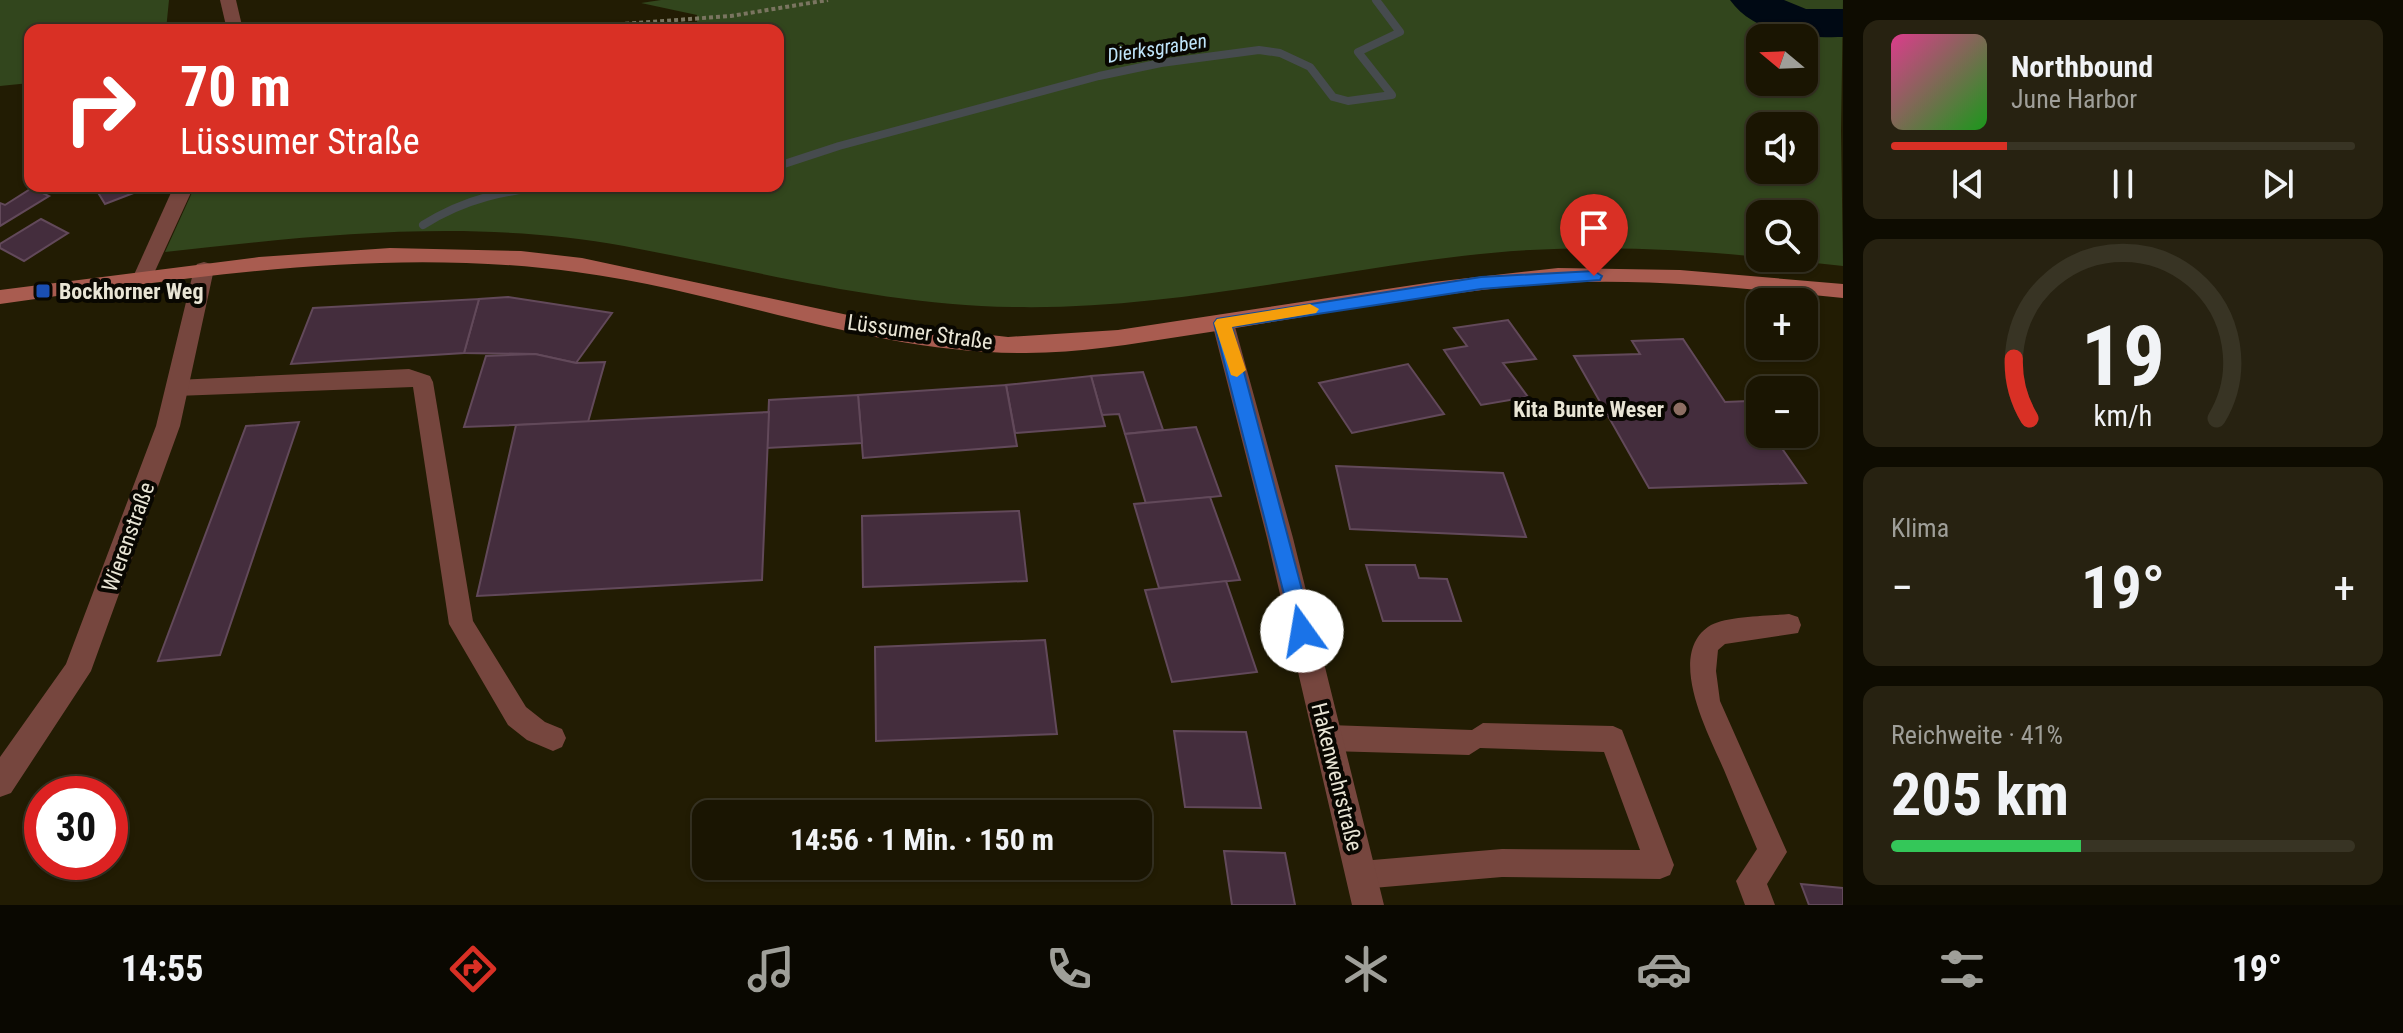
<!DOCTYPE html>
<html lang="de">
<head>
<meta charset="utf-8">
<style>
	body { margin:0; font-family:"Roboto Condensed",sans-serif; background:#272211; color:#f1f3f6; height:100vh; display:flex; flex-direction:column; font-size:30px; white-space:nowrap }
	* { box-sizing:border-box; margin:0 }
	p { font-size:26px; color:#9f9f99 }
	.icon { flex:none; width:44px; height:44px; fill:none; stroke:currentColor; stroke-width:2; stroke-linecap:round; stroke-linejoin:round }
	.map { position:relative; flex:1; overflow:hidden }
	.side { display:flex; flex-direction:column; gap:20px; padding:20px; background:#0e0c01; width:560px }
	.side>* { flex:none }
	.guide { position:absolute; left:24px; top:24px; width:760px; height:168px; border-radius:16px; box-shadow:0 2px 6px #0004,0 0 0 2px #383424; background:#d93025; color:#fff; overflow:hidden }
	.needle { width:52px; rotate:289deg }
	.controls { position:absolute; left:1746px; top:24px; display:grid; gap:16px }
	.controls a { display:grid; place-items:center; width:72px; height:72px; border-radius:16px; background:#1a1502; box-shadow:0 2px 6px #0004,0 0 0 2px #383424; font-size:40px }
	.speed { position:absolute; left:24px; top:776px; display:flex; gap:16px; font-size:40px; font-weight:700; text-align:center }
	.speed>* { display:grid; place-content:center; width:104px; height:104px; border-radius:50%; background:#1a1502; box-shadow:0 2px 6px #0004,0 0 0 2px #383424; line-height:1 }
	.speed .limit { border:12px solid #d22; background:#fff; color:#111 }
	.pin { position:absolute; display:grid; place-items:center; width:68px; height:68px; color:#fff; margin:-82px -34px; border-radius:50% 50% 50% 0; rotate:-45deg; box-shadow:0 0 8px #0007 }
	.pin .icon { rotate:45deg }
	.me { position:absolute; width:88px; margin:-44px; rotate:347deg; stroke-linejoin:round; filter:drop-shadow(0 0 6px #0008) }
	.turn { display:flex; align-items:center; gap:28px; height:168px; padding:0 24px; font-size:36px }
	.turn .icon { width:104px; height:104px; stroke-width:2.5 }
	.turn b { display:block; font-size:56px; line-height:68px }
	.big { font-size:60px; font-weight:700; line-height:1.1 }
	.side .widget { flex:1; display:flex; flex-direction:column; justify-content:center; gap:12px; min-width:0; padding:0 28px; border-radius:16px; background:#272211 }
	.side .dial { align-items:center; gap:0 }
	.dial svg { height:208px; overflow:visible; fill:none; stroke:#383424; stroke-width:7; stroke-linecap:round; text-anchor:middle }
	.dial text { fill:#f1f3f6; stroke:none }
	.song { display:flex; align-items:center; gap:24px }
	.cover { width:96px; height:96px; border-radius:12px; background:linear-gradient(135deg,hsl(330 70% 55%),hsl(120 70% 35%)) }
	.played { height:8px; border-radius:4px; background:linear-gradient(90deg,#d93025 25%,#383424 25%) }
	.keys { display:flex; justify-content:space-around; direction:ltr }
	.heat { display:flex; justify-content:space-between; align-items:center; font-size:44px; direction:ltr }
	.charge { height:12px; border-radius:6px; background:linear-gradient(90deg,#34c759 41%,#383424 0) }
	.trip { position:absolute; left:692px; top:800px; width:460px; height:80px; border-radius:16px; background:#1a1502; box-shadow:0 2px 6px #0004,0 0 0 2px #383424; font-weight:700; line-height:80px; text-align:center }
	.tab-bar { display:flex; height:128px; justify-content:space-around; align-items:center; background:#0a0801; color:#9f9f99 }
	.tab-bar .icon { width:56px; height:56px }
	.tab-bar .on { color:#d93025 }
	.tab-bar b { font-size:36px; color:#f1f3f6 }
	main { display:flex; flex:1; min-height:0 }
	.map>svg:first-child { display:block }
</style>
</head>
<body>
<main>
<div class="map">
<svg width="1843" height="905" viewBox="0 0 1843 905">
	<rect width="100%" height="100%" fill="#221c03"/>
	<g fill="#32461d" fill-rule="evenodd">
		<polygon points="0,0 169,0 166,30 30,30 30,83 0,86"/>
		<path d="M661 0H1843L1841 131 1843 266 1768 258H1804V214H1760V257C1662 247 1560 244 1462 256 1313 274 1164 310 1013 307 881 305 753 270 624 246 472 218 317 235 165 252L195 186H778V30H697V15L641 3ZM1760 38H1804V82H1760ZM1804 126V170H1760V126Z"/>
	</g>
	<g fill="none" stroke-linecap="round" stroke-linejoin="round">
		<g stroke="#464b4e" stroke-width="8">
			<polyline points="778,166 839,146 1099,76 1161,63 1259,50 1280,53 1310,67 1333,97 1348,101 1392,95 1358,52 1400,32 1376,0"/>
			<path d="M423 225C466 198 506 190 556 186"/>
		</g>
		<path fill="#000914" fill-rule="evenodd" d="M1730 0H1784L1806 9H1843V37C1804 38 1755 35 1730 0Z"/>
	</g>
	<g fill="#442d3d" stroke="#62495a" stroke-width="2">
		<polygon points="94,186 148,186 149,187 105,204"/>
		<polygon points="32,188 49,196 0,226 0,203 5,205"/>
		<polygon points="41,219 68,233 24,261 0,248 0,244"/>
		<polygon points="508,297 612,313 576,363 535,354 464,353 479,299"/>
		<polygon points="479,299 464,353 291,364 313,308"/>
		<polygon points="1508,320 1536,359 1503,363 1528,397 1481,405 1444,350 1467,346 1454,328"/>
		<polygon points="1683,339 1725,402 1749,401 1760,417 1760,434 1772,434 1806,483 1649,488 1574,356 1640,354 1632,341"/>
		<polygon points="535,354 576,363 605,362 588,422 464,427 486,356"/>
		<polygon points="1408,364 1444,414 1352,433 1319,383"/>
		<polygon points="1143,372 1163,430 1125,434 1119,414 1102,415 1091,376"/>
		<polygon points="1091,376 1105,426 1015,433 1006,385"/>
		<polygon points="1006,385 1017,446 863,458 858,395"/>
		<polygon points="858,395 862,443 767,448 769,400"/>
		<polygon points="769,412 762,580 477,596 516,425"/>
		<polygon points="299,422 220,655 158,661 246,426"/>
		<polygon points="1196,427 1221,496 1146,504 1125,434"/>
		<polygon points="1336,466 1503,473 1526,537 1350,529"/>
		<polygon points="1210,497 1240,580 1159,588 1134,504"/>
		<polygon points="1019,511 1027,581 863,587 862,516"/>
		<polygon points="1366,565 1415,565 1419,578 1447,579 1461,621 1383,621"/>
		<polygon points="1226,581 1257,672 1172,682 1145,590"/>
		<polygon points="1045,640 1057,734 876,741 875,647"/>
		<polygon points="1174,731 1246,732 1261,808 1185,807"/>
		<polygon points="1224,851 1285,853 1295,905 1232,905"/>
		<polygon points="1801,884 1843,888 1843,905 1809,905"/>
	</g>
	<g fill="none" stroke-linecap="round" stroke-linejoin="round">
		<polyline stroke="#7a7560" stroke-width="4" stroke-dasharray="4 3" stroke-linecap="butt" points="591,30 608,25 731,16 828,0"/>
		<g fill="#76463e" fill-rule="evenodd">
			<polygon points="409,369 430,376 433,382 473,621 526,707 545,722 562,729 566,738 562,747 553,751 527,740 508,725 449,624 413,387 176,396 169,394 166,388 169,382 176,380"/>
			<path d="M1789 614 1798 617 1801 625 1798 633 1725 644 1718 650 1716 671 1720 701 1787 852 1767 884 1775 905H1745L1736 881 1757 849C1746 823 1735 797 1724 770 1709 735 1664 653 1711 625 1728 616 1769 616 1789 614Z"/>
			<polygon points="1483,723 1613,726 1622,730 1674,865 1670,875 1660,879 1502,877 1361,889 1351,885 1347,875 1351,865 1361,861 1502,849 1640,850 1604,752 1480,748 1469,755 1329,751 1320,747 1316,738 1320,729 1329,725 1472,730"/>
		</g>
		<g fill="#76463e" fill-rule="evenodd">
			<polygon points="220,0 236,0 243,30 227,30"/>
			<polygon points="174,186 194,186 150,282 136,282 133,277"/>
			<polygon points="204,262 211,264 214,269 180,426 91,671 11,793 0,797 0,757 66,664 156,426 194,269 197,264"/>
			<polygon points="1223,315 1231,317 1234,323 1293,538 1384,905 1352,905 1267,538 1212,323 1215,317"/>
		</g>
		<path fill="#a95c50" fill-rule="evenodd" d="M390 248 521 251 582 258 885 323 1008 337 1118 330 1433 282 1558 268 1680 270 1843 284V298C1735 288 1626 275 1517 286 1405 298 1295 319 1184 336 1132 344 1079 353 1026 353 872 354 728 292 576 272 384 246 191 277 0 304V290L259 257Z"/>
	</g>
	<polygon fill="#1a73e8" stroke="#114b97" stroke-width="2" points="1594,271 1602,276 1600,280 1481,289 1232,327 1313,631 1309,637 1302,640 1295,637 1214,323 1217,319 1481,277"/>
	<polygon fill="#f59e0b" points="1310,304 1319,309 1316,313 1232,327 1246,370 1237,377 1231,375 1214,323 1217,319"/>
	<rect fill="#1a4fb4" stroke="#090701" stroke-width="3" x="35" y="283" width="16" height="16" rx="4"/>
	<circle fill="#8d6e63" stroke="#090701" stroke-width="3" cx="1680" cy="409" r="8"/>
	<g text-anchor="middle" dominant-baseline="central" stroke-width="8" stroke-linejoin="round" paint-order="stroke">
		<g font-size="20" font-style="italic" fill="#bfe4f9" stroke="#090701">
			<text transform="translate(1157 48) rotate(-9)">Dierksgraben</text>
		</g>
		<g font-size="22" font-weight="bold" fill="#e9e5d5" stroke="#090701" text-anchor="start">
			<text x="59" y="291">Bockhorner Weg</text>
			<text x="1664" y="409" text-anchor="end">Kita Bunte Weser</text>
		</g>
		<g font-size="22" fill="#e9e5d5" stroke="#090701">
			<text transform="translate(920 332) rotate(8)">Lüssumer Straße</text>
			<text transform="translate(128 537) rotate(-70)">Wierenstraße</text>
			<text transform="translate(1337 777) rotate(76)">Hakenwehrstraße</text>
		</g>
	</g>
</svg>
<div class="controls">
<a><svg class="needle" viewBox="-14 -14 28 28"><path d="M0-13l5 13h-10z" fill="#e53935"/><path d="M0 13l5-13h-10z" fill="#9f9f99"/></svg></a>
<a><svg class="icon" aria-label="sound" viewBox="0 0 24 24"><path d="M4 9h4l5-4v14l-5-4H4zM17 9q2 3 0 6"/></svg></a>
<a><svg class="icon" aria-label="search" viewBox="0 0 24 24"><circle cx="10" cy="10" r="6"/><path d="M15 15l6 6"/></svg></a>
<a>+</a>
<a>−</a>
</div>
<div class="speed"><div class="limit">30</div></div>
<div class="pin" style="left:1594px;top:276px;background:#d93025"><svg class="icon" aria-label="arrive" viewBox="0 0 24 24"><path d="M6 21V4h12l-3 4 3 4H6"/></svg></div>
<svg class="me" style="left:1302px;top:631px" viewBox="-20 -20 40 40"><circle r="19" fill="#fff"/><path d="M0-13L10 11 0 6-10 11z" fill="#1a73e8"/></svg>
<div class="trip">14:56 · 1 Min. · 150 m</div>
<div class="guide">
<div class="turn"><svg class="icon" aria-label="right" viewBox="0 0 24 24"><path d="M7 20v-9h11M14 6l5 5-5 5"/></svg><div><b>70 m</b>Lüssumer Straße</div></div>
</div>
</div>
<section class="side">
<div class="widget">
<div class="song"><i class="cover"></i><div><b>Northbound</b><p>June Harbor</p></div></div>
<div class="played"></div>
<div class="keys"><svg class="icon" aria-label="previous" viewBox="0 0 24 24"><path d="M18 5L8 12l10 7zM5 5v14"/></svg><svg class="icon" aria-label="pause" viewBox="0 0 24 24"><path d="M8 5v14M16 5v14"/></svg><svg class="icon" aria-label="next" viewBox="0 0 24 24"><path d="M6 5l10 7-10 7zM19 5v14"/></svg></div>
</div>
<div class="widget dial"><svg viewBox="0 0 100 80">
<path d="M14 69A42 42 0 1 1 86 69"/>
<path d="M14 69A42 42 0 0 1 8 46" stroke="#d93025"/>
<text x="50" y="56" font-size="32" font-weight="700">19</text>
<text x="50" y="72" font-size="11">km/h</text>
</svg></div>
<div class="widget"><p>Klima</p>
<div class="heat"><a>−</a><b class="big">19°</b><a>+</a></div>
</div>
<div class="widget"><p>Reichweite · 41%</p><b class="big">205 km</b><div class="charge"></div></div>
</section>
</main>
<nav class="tab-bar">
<b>14:55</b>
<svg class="icon on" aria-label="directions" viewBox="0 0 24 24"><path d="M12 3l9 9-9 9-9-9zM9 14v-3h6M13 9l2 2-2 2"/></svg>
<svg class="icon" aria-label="music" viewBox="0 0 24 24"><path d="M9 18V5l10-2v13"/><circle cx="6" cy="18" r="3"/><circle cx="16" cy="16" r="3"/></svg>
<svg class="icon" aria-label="phone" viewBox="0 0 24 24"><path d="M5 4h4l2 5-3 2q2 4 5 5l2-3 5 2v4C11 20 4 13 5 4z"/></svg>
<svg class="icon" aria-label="climate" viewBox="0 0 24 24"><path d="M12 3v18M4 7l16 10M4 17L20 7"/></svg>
<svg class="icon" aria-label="car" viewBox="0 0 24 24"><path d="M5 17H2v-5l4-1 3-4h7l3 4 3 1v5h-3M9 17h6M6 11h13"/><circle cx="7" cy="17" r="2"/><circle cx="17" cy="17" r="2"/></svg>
<svg class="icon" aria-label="filters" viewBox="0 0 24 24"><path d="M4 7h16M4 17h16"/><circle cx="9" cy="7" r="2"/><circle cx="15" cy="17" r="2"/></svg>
<b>19°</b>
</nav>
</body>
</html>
